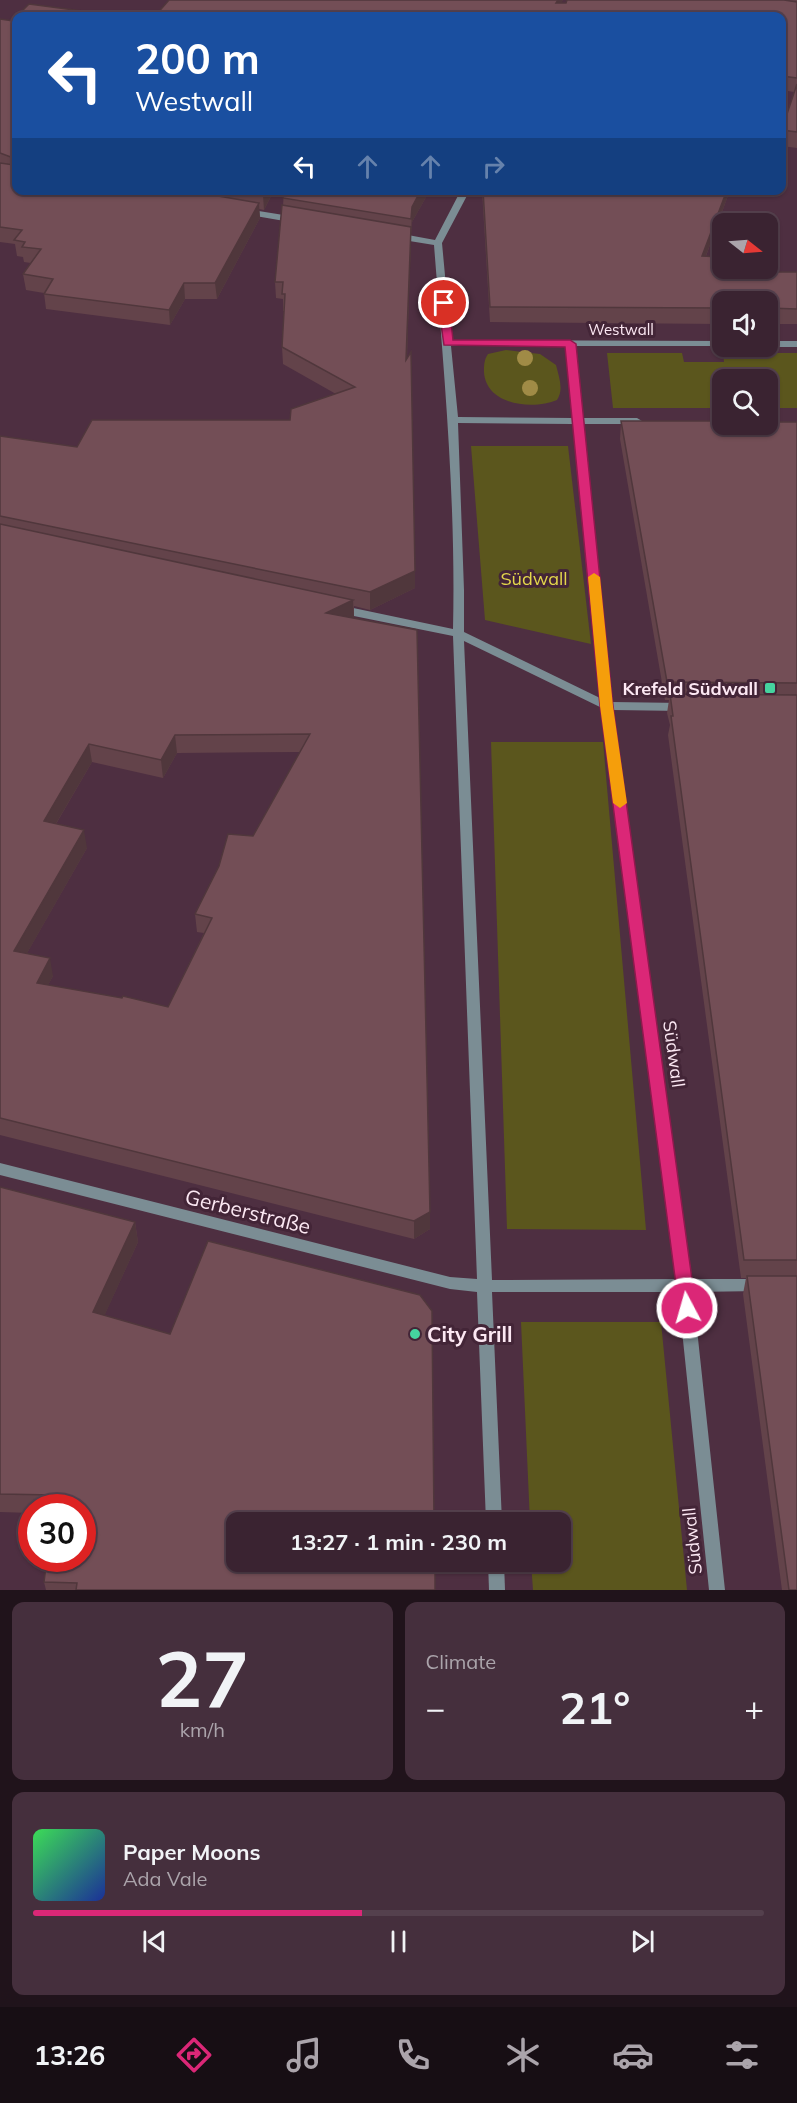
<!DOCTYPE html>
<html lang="en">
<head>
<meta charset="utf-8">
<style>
	body { margin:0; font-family:Mulish,sans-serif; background:#452f3d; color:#f1f3f6; height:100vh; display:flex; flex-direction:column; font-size:22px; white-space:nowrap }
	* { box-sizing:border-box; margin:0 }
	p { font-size:20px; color:#aba4ab }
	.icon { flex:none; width:33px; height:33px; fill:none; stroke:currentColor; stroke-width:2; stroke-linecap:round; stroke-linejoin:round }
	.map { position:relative; height:1590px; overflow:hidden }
	.sheet { display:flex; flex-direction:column; gap:12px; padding:12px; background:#20131b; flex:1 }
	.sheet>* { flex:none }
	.top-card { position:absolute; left:12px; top:12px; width:774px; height:183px; border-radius:12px; box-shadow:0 2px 4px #0004,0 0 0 2px #54404d; background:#1a4fa0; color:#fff; overflow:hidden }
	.needle { width:39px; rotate:107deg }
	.buttons { position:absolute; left:712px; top:213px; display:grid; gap:12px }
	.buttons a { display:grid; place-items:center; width:66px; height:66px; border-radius:12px; background:#3a2331; box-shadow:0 2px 4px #0004,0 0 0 2px #54404d; font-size:30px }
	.speed { position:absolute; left:18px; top:1494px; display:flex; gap:12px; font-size:30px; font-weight:700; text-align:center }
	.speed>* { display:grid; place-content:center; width:78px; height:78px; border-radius:50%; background:#3a2331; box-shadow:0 2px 4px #0004,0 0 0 2px #54404d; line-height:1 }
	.speed .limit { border:9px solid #d22; background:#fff; color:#111 }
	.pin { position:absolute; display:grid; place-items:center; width:51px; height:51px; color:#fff; margin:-26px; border:3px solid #fff; border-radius:50%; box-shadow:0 2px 6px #0007 }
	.me { position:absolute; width:66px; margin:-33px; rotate:354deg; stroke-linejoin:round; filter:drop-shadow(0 0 4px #0008) }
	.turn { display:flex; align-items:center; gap:21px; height:126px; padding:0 24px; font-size:27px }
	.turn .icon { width:78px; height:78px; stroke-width:2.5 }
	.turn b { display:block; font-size:42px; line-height:51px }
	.lanes { display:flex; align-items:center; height:57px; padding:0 24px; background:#0003; justify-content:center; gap:30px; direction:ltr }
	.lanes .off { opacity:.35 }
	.big { font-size:45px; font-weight:700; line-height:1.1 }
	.sheet .card { flex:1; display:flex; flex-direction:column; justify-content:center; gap:9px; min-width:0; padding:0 21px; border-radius:12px; background:#452f3d }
	.sheet .dial { align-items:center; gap:0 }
	.dial b { font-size:78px; line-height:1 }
	.song { display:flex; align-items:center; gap:18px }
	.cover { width:72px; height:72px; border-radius:9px; background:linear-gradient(135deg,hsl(130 70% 55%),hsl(230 70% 35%)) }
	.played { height:6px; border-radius:3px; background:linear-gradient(90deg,#db2777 45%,#54404d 45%) }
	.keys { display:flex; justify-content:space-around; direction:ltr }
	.heat { display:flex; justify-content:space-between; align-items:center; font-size:33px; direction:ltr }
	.sheet .tiles { flex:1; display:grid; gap:12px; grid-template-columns:1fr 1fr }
	.card:last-child { grid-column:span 2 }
	.trip { position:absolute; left:226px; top:1512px; width:345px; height:60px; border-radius:12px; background:#3a2331; box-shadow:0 2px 4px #0004,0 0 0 2px #54404d; font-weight:700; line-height:60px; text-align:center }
	.tabs { display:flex; height:96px; justify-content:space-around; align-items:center; background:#170e14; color:#aba4ab }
	.tabs .icon { width:42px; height:42px }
	.tabs .selected { color:#db2777 }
	.tabs b { font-size:27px; color:#f1f3f6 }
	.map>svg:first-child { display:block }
</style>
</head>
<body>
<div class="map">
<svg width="797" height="1590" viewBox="0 0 797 1590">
	<rect width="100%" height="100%" fill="#4e2f41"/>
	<g fill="#5b561d">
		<path d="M506 350 540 354 556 365C559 377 564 390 557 400 534 410 486 406 484 372 484 365 484 360 488 354Z"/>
		<polygon points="607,353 682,353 684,362 724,362 723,353 797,353 797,408 768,408 768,380 723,380 723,408 613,408"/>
		<polygon points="471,446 568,446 591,644 485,620"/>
		<polygon points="491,742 603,742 646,1230 507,1229"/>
		<polygon points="521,1322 661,1322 687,1590 533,1590 531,1562 561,1562 561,1522 530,1522"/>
	</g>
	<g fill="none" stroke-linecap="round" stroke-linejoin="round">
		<g fill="#7b8d94" fill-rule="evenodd">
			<path d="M461 190H470L442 243 451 340 723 341 724 346H575L582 418H637L642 421 637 424H583L612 702 683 703 689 707 683 711 613 710 692 1279H761L766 1280 768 1285 766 1290 761 1291 693 1292 725 1590H709L678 1292H492L502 1522H486L477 1292 450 1289 0 1175V1163L450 1277 477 1279 453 636 339 613 334 609 339 605 453 629C456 501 444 373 434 245L397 239 393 236 397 233 435 240ZM451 346H565L573 418 458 417ZM458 423 573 424 600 698 464 632V590ZM464 641 602 708 677 1279 492 1280Z"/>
			<polygon points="246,209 296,217 300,220 296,223 243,214 242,212"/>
			<rect x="768" y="341" width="29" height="6"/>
			<polygon points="488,1562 504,1562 505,1590 489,1590"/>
		</g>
	</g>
	<g fill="#a08b46">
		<circle cx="525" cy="358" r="8"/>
		<circle cx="530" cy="388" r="8"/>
	</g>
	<g fill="#63434a" fill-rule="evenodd">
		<polygon points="169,0 563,0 561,3 566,3 567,0 797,0 797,148 782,146 782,129 794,92 782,90 782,16"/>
		<polygon points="0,19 13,21 16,190 274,190 264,210 259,209 260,218 217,299 185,299 170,325 46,309 44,293 26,290 23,274 31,263 24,262 23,257 17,256 15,244 0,242"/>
		<path d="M284 190H430L412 222 411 234 407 358 415 571V588L370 610 354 606V618H353L430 1212V1229L414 1239 0 1135V436L77 447 290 420 336 394 283 364 282 347 284 311H283V299L276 298 275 282 283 206ZM300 752 253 836 195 914 197 932 204 933 168 1007 48 985 53 976 27 953 87 848 56 824 92 762 163 778 177 753Z"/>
		<polygon points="482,190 730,190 706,256 768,272 797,272 797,324 768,324 768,302 723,302 723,324 490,322"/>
		<polygon points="621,421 797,422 797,1590 782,1590 743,1294 746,1278 741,1278 668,735 670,725 667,713 669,700 665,700 620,439"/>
		<polygon points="0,1187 135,1222 138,1242 104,1316 435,1590 46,1590 44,1582 82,1508 32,1508 32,1513 0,1512"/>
	</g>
	<g fill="#50373c">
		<polygon points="558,0 563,0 556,16 556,3"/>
		<polygon points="266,190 274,190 264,210 263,195"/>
		<polygon points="421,190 430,190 412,222 411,234 412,207"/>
		<polygon points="727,190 730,190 700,272 702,256"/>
		<polygon points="259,203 260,218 217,299 215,283"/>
		<polygon points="411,227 411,243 406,377 406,360"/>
		<polygon points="184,283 185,299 170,325 169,310"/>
		<polygon points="415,571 415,588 370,610 370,592"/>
		<polygon points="353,600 354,618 326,631 326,613"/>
		<polygon points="175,735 177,753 163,778 161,760"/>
		<polygon points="89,744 92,762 47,839 44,821"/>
		<polygon points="84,830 87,848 18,969 14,951"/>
		<polygon points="50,958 53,976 40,1000 37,983"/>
		<polygon points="430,1212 430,1229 414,1239 414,1221"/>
		<polygon points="135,1222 138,1242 97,1332 93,1312"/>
	</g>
	<g fill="#734e56" stroke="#50373c" stroke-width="1.5" fill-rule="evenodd">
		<polygon points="169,0 558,0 556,3 566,3 567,0 784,0 797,2 797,78 782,76 782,16 155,16"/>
		<polygon points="29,4 120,16 17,16"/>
		<polygon points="16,17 16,190 183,190 259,203 215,283 184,283 169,310 44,294 53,279 23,274 41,249 22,247 25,242 14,240 22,230 0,227 0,163 14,165 16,159 0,153 0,19 13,21"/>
		<polygon points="797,84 797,132 782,130 782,129"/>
		<polygon points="237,190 266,190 263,195"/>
		<polygon points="284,190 421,190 412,207 411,219 283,198"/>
		<polygon points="483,190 727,190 702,256 723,257 723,268 767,268 768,272 797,272 797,309 768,308 768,302 723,302 723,308 490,307"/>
		<polygon points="282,205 411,227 406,360 411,352 415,571 370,592 0,516 0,436 77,447 92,420 290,420 291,409 355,387 282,347 285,294 282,294 283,282 275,282"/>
		<polygon points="621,421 723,421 723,424 768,424 768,422 797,422 797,683 667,682"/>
		<path d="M0 524 353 600 326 613 417 630 430 1212 414 1221 0 1118ZM310 734 253 836 228 834 219 866 195 914 212 918 168 1007 123 996 122 998 37 983 50 958 14 951 84 830 44 821 89 744 161 760 175 735Z"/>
		<polygon points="670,694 797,695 797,1260 744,1260 671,716 673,716"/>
		<polygon points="0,1187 135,1222 93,1312 170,1334 208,1241 420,1295 432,1311 434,1522 237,1522 237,1562 435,1562 435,1590 76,1590 77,1583 44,1582 47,1558 82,1558 82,1508 52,1508 53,1495 0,1494"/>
		<polygon points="747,1276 797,1276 797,1590 789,1590"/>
	</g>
	<polygon fill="#db2777" stroke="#8e194d" stroke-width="1.5" points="444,300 449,303 453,340 570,340 576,344 613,706 696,1308 693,1314 687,1316 681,1314 679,1308 600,706 565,347 444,345 438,303"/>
	<polygon fill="#f59e0b" points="594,573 600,577 613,706 627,803 620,808 613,803 600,706 588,577"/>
	<g fill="#45d49f" stroke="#432537" stroke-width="2">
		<rect x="764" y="682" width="12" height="12" rx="3"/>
		<circle cx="415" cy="1334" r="6"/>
	</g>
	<g text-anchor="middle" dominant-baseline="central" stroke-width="6" stroke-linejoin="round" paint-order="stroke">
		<g font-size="15" fill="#fce8f3" stroke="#432537">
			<text x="621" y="329">Westwall</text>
		</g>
		<g font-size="18" fill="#e3d74b" stroke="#432537">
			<text x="534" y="578">Südwall</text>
		</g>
		<g font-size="18" font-weight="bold" fill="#fce8f3" stroke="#432537" text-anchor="end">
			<text x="758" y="688">Krefeld Südwall</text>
		</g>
		<g font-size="18" fill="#fce8f3" stroke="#432537">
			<text transform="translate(674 1054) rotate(82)">Südwall</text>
			<text transform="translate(692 1541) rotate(-96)">Südwall</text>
		</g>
		<g font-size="21" fill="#fce8f3" stroke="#432537">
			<text transform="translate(248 1211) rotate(14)">Gerberstraße</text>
		</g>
		<g font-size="21" font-weight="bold" fill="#fce8f3" stroke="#432537" text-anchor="start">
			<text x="427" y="1334">City Grill</text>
		</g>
	</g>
</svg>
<div class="buttons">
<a><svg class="needle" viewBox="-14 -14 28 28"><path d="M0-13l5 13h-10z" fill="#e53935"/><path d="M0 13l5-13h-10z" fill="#aba4ab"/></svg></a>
<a><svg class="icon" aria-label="sound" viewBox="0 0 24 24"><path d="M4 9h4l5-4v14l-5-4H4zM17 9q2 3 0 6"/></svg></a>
<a><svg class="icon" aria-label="search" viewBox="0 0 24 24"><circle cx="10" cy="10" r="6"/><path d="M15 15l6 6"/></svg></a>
</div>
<div class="speed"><div class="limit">30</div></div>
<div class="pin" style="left:444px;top:303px;background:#d93025"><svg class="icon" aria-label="arrive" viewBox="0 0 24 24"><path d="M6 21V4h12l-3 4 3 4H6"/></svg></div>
<svg class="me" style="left:687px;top:1308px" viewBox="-20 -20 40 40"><circle r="17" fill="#db2777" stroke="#fff" stroke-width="3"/><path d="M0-11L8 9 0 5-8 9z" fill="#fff"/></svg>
<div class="trip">13:27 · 1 min · 230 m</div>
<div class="top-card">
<div class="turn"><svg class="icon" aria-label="left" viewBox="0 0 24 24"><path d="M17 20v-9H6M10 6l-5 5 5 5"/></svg><div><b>200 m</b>Westwall</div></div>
<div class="lanes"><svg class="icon" aria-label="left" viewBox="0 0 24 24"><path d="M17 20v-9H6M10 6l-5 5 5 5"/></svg><svg class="icon off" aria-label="ahead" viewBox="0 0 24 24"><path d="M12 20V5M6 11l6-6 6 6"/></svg><svg class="icon off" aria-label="ahead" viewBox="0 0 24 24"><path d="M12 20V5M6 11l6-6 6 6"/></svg><svg class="icon off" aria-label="right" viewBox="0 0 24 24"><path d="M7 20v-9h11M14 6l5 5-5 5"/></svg></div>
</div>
</div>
<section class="sheet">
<div class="tiles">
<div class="card dial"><b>27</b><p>km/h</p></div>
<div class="card"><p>Climate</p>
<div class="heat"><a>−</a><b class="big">21°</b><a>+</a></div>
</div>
<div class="card">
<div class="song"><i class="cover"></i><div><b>Paper Moons</b><p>Ada Vale</p></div></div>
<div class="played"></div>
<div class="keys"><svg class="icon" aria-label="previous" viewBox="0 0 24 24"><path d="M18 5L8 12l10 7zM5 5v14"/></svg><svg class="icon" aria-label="pause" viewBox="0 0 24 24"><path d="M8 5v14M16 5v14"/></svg><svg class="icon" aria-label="next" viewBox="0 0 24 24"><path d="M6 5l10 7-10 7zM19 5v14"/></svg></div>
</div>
</div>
</section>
<nav class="tabs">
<b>13:26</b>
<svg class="icon selected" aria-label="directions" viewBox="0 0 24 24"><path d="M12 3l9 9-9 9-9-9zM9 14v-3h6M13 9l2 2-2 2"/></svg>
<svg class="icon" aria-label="music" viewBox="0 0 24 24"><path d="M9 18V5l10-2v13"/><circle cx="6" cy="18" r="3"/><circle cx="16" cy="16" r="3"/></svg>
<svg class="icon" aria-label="phone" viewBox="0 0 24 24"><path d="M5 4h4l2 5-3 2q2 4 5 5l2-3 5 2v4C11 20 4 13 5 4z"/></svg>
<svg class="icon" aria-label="climate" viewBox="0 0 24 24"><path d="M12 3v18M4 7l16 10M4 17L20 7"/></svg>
<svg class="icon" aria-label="car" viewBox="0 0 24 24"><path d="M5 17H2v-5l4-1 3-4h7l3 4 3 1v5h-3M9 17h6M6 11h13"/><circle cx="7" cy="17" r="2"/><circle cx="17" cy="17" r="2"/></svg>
<svg class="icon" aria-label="filters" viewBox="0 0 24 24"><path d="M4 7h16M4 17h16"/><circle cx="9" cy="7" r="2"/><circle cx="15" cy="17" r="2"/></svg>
</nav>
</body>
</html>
